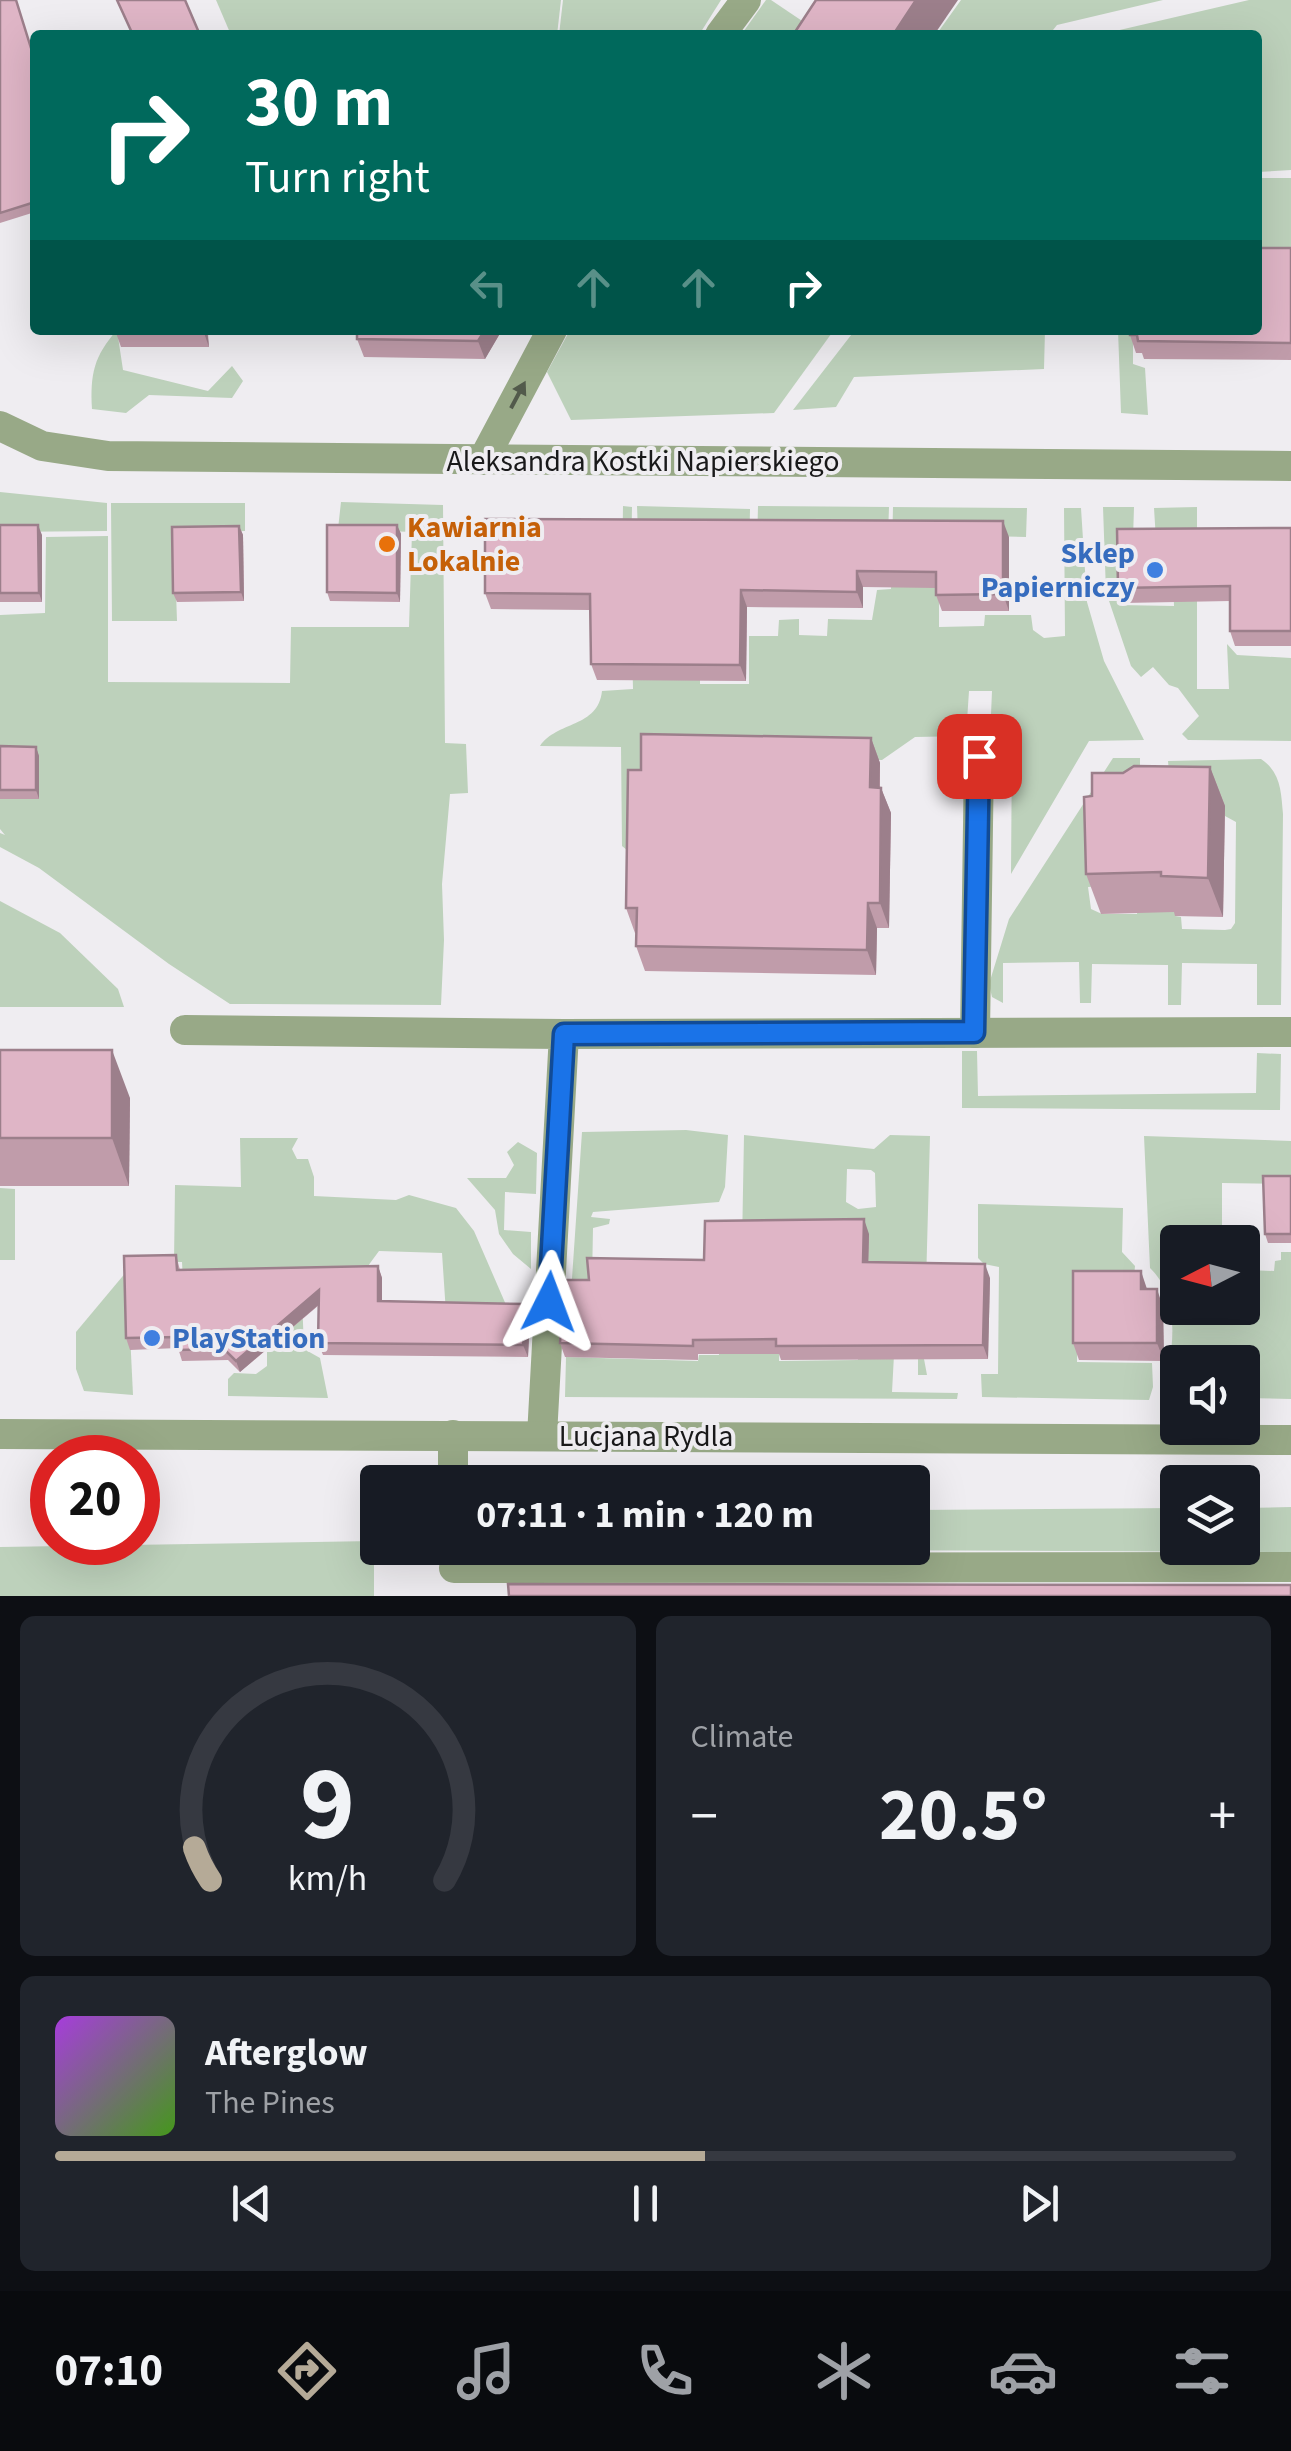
<!DOCTYPE html>
<html lang="en">
<head>
<meta charset="utf-8">
<style>
	body { margin:0; font-family:"Source Sans 3",sans-serif; background:#20242c; color:#f1f3f6; height:100vh; display:flex; flex-direction:column; font-size:38px; white-space:nowrap }
	* { box-sizing:border-box; margin:0 }
	p { font-size:32px; color:#9ea1a6 }
	.icon { flex:none; width:55px; height:55px; fill:none; stroke:currentColor; stroke-width:2; stroke-linecap:round; stroke-linejoin:round }
	.map { position:relative; height:1596px; overflow:hidden }
	.details { display:flex; flex-direction:column; gap:20px; padding:20px; background:#0d0f14; flex:1 }
	.details>* { flex:none }
	.guide { position:absolute; left:30px; top:30px; width:1232px; height:305px; border-radius:10px; box-shadow:0 10px 40px #0002; background:#00695c; color:#fff; overflow:hidden }
	.needle { width:65px; rotate:264deg }
	.fabs { position:absolute; left:1160px; top:1225px; display:grid; gap:20px }
	.fabs a { display:grid; place-items:center; width:100px; height:100px; border-radius:10px; background:#171b24; box-shadow:0 10px 40px #0002; font-size:50px }
	.speed { position:absolute; left:30px; top:1435px; display:flex; gap:20px; font-size:50px; font-weight:700; text-align:center }
	.speed>* { display:grid; place-content:center; width:130px; height:130px; border-radius:50%; background:#171b24; box-shadow:0 10px 40px #0002; line-height:1 }
	.speed .limit { border:15px solid #d22; background:#fff; color:#111 }
	.pin { position:absolute; display:grid; place-items:center; width:85px; height:85px; color:#fff; margin:-42px; border-radius:20px; box-shadow:0 5px 15px #0006 }
	.me { position:absolute; width:110px; margin:-55px; rotate:3deg; stroke-linejoin:round; filter:drop-shadow(0 0 8px #0008) }
	.turn { display:flex; align-items:center; gap:35px; height:210px; padding:0 50px; font-size:45px }
	.turn .icon { width:130px; height:130px; stroke-width:2.5 }
	.turn b { display:block; font-size:70px; line-height:85px }
	.lanes { display:flex; align-items:center; height:95px; padding:0 50px; background:#0003; justify-content:center; gap:50px; direction:ltr }
	.lanes .off { opacity:.35 }
	.big { font-size:75px; font-weight:700; line-height:1.1 }
	.details .tile { flex:1; display:flex; flex-direction:column; justify-content:center; gap:15px; min-width:0; padding:0 35px; border-radius:15px; background:#20242c }
	.details .dial { align-items:center; gap:0 }
	.dial svg { height:260px; overflow:visible; fill:none; stroke:#363941; stroke-width:7; stroke-linecap:round; text-anchor:middle }
	.dial text { fill:#f1f3f6; stroke:none }
	.song { display:flex; align-items:center; gap:30px }
	.cover { width:120px; height:120px; border-radius:15px; background:linear-gradient(135deg,hsl(280 70% 55%),hsl(100 70% 35%)) }
	.played { height:10px; border-radius:5px; background:linear-gradient(90deg,#b5aa97 55%,#363941 55%) }
	.keys { display:flex; justify-content:space-around; direction:ltr }
	.heat { display:flex; justify-content:space-between; align-items:center; font-size:55px; direction:ltr }
	.details .tiles { flex:1; display:grid; gap:20px; grid-template-columns:1fr 1fr }
	.tile:last-child { grid-column:span 2 }
	.trip { position:absolute; left:360px; top:1465px; width:570px; height:100px; border-radius:10px; background:#171b24; box-shadow:0 10px 40px #0002; font-weight:700; line-height:100px; text-align:center }
	.tab-bar { display:flex; height:160px; justify-content:space-around; align-items:center; background:#090b0e; color:#9ea1a6 }
	.tab-bar .icon { width:70px; height:70px }
	.tab-bar .on { color:#b5aa97 }
	.tab-bar b { font-size:45px; color:#f1f3f6 }
	.map>svg:first-child { display:block }
</style>
</head>
<body>
<div class="map">
<svg width="1291" height="1596" viewBox="0 0 1291 1596">
	<rect width="100%" height="100%" fill="#efedf1"/>
	<g fill="#bdd1bb" fill-rule="evenodd">
		<polygon points="216,0 561,0 557,35 231,35"/>
		<polygon points="563,0 721,0 699,35 559,35"/>
		<polygon points="766,0 771,0 823,35 741,35"/>
		<polygon points="961,0 1163,0 1057,25 1049,35 936,35"/>
		<polygon points="1249,0 1291,0 1291,170 1258,172 1258,35 1098,35"/>
		<polygon points="1258,178 1291,178 1291,261 1258,260"/>
		<path d="M117 330 123 370 208 391 232 366 243 381 232 398 149 395 126 413 92 409C90 374 94 356 117 330Z"/>
		<polygon points="570,330 834,330 774,413 571,420 547,372"/>
		<polygon points="855,330 1045,330 1044,369 854,377 836,407 793,410"/>
		<polygon points="1118,330 1133,330 1133,364 1145,368 1148,415 1121,413"/>
		<polygon points="0,492 107,503 107,531 0,532"/>
		<polygon points="341,502 443,505 445,743 466,744 468,793 450,794 442,884 444,940 441,1005 230,1004 169,964 39,868 0,847 0,833 5,835 0,829 0,799 38,799 0,756 0,615 45,613 46,537 108,536 108,682 290,683 291,627 409,627 412,532 338,529"/>
		<polygon points="111,503 245,503 245,531 174,533 177,621 112,621"/>
		<path d="M623 506 632 507 630 624 700 634V684H749V636H778L779 620 799 619V635L827 636 828 619 872 620 877 590 891 589 893 507 1027 508 1026 537 939 535V627L984 626 985 615H1031L1033 630 1044 638 1065 636 1064 508H1081L1087 602 1104 661 1144 740 1089 741 1011 874 1012 738H990L992 691H969L966 736 915 737 882 760 649 755 633 855 622 846 621 747 540 746C557 721 598 728 602 691L633 689 632 646 621 637Z"/>
		<polygon points="637,506 750,509 749,560 638,533"/>
		<polygon points="758,506 889,507 888,535 756,586"/>
		<polygon points="1103,507 1134,507 1133,539 1119,540 1119,605 1174,606 1172,540 1156,540 1154,508 1197,507 1197,689 1229,689 1227,644 1237,655 1291,658 1291,741 1188,740 1182,734 1199,716 1178,688 1169,685 1153,667 1141,677 1131,666 1106,592"/>
		<path d="M1113 758H1140V812L1102 886 1088 887 1091 909 1102 914H1137L1138 907 1175 901V916L1181 917 1182 929 1225 930 1231 929 1235 923 1236 822 1225 816 1221 806 1171 794 1168 761 1261 759C1281 772 1281 792 1283 814L1281 1005H1257V964L1182 963 1181 1005H1168V965L1092 964 1091 1003H1080L1079 962 1003 963V1003L992 997 989 984 1009 919Z"/>
		<polygon points="0,901 60,933 118,989 124,1007 0,1007"/>
		<polygon points="962,1051 977,1051 978,1096 1256,1093 1257,1053 1281,1054 1280,1110 962,1108"/>
		<polygon points="686,1130 728,1135 725,1187 719,1202 593,1212 591,1217 610,1219 609,1224 593,1228 592,1281 571,1293 582,1132"/>
		<path d="M744 1135 874 1149 890 1135 930 1136 924 1359 927 1375H918V1355H894L892 1392 958 1393 957 1399 565 1397 566 1357 698 1361 699 1355H719L720 1274 742 1245ZM847 1169 871 1170 875 1173 876 1207 858 1209 846 1202ZM858 1234V1360L779 1361 780 1328Z"/>
		<path d="M1144 1136 1291 1141V1184L1222 1183V1242H1178V1308H1242L1243 1255 1247 1256 1248 1270 1274 1271 1275 1261 1281 1260V1252H1291V1399L1243 1398 1242 1362H1178L1177 1398H1161C1173 1357 1183 1300 1150 1268Z"/>
		<polygon points="240,1138 298,1138 292,1149 297,1159 308,1159 314,1177 314,1196 396,1200 409,1195 456,1208 474,1231 510,1314 446,1313 442,1253 379,1251 365,1270 301,1271 304,1349 320,1358 328,1398 228,1396 228,1379 234,1373 256,1374 267,1366 267,1340 183,1281 182,1262 174,1262 175,1185 241,1187"/>
		<polygon points="518,1142 537,1153 536,1194 505,1192 504,1230 531,1232 531,1269 513,1254 499,1234 495,1210 467,1178 506,1178 514,1165 507,1152"/>
		<polygon points="0,1188 15,1189 15,1260 0,1260"/>
		<polygon points="978,1204 1123,1208 1122,1252 1135,1266 1133,1287 1078,1287 1077,1362 1152,1363 1153,1387 1149,1400 982,1397 981,1374 998,1374 999,1267 984,1264 978,1258"/>
		<polygon points="127,1271 133,1395 84,1391 76,1369 76,1332"/>
		<polygon points="512,1473 724,1479 734,1482 510,1482"/>
		<polygon points="1291,1507 1291,1552 822,1550 822,1548 912,1548 913,1510 1177,1508 1178,1548 1242,1548 1243,1508"/>
		<polygon points="374,1541 374,1596 0,1596 0,1547"/>
	</g>
	<g fill="none" stroke-linecap="round" stroke-linejoin="round">
		<g stroke="#98a987" stroke-width="30">
			<polyline points="720,35 746,0"/>
			<polyline points="0,426 42,446 108,456 1291,466"/>
			<polyline points="483,460 552,330"/>
			<polyline points="185,1030 564,1034 542,1436"/>
			<polyline points="975,1033 979,756"/>
			<polyline points="564,1034 1291,1032"/>
			<polyline points="0,1434 1291,1440"/>
			<polyline points="453,1435 453,1482"/>
			<polyline points="454,1568 1291,1567"/>
		</g>
	</g>
	<g fill="#c09caa">
		<polygon points="0,0 35,60 35,212 0,223"/>
		<polygon points="1291,248 1291,360 1144,359 1142,353 1136,353 1130,335"/>
		<polygon points="115,330 502,330 485,359 364,357 357,339 357,333 208,333 209,347 121,347"/>
		<polygon points="0,525 42,535 42,602 0,602"/>
		<polygon points="397,525 401,534 400,602 330,601 327,592"/>
		<polygon points="239,526 243,535 244,601 177,602 173,593"/>
		<polygon points="1291,528 1291,646 1235,646 1230,631 1230,601 1123,603 1118,588"/>
		<polygon points="1009,537 1009,611 942,611 936,595 936,588 863,587 863,608 747,607 746,681 597,680 591,664 590,610 491,609 485,593"/>
		<polygon points="871,738 880,763 880,788 881,788 891,813 889,928 877,928 876,975 645,971 636,946 636,933 635,933 626,908 641,770"/>
		<polygon points="0,746 36,747 39,756 39,799 0,799"/>
		<polygon points="1210,767 1225,806 1223,917 1175,916 1174,912 1101,914 1086,874 1092,796 1123,773"/>
		<polygon points="0,1050 130,1098 129,1186 0,1186"/>
		<polygon points="1291,1176 1291,1243 1268,1243 1265,1234"/>
		<polygon points="869,1234 868,1262 990,1278 988,1359 781,1360 779,1354 698,1354 698,1360 565,1357 560,1343 589,1280 704,1260"/>
		<polygon points="176,1255 180,1270 378,1266 382,1278 382,1301 526,1304 530,1316 528,1357 323,1355 318,1343 319,1305 240,1372 228,1360 182,1361 178,1348 130,1350 126,1338"/>
		<polygon points="1147,1289 1163,1307 1164,1361 1079,1360 1073,1343"/>
	</g>
	<g fill="#9c7f8b">
		<polygon points="916,0 958,0 934,35 893,35"/>
		<polygon points="203,330 207,330 209,347"/>
		<polygon points="485,330 502,330 485,359 478,341"/>
		<polygon points="1003,521 1009,537 1009,611 1003,594"/>
		<polygon points="38,525 42,535 42,602 39,593"/>
		<polygon points="397,525 401,534 400,602 397,593"/>
		<polygon points="239,526 243,535 244,601 241,592"/>
		<polygon points="857,571 863,587 863,608 857,592"/>
		<polygon points="741,590 747,607 746,681 740,665"/>
		<polygon points="871,738 880,763 879,812 870,787"/>
		<polygon points="36,747 39,756 39,799 36,790"/>
		<polygon points="1210,767 1225,806 1223,917 1208,878"/>
		<polygon points="881,788 891,813 889,928 880,903"/>
		<polygon points="868,903 877,928 876,975 867,950"/>
		<polygon points="112,1050 130,1098 129,1186 112,1138"/>
		<polygon points="864,1219 869,1234 868,1276 863,1262"/>
		<polygon points="985,1264 990,1278 988,1359 983,1345"/>
		<polygon points="378,1266 382,1278 382,1312 378,1301"/>
		<polygon points="1141,1271 1147,1289 1141,1289"/>
		<polygon points="1157,1289 1163,1307 1164,1361 1157,1343"/>
		<polygon points="319,1290 323,1301 240,1372 236,1361"/>
		<polygon points="526,1304 530,1316 528,1357 523,1345"/>
	</g>
	<g fill="#dfb5c6" stroke="#9c7f8b" stroke-width="2.5">
		<polygon points="0,0 16,0 35,61 35,202 0,213"/>
		<polygon points="117,0 185,0 200,35 133,35"/>
		<polygon points="816,0 916,0 893,35 793,35"/>
		<polygon points="1258,248 1291,248 1291,343 1138,341 1137,335 1130,335 1130,330 1258,330"/>
		<polygon points="357,330 485,330 478,341 357,339"/>
		<polygon points="485,519 1003,521 1003,594 936,595 936,572 857,571 857,592 741,590 740,665 591,664 590,594 485,593"/>
		<polygon points="0,525 38,525 39,593 0,593"/>
		<polygon points="327,525 397,525 397,593 327,592"/>
		<polygon points="239,526 241,592 173,593 172,527"/>
		<polygon points="1291,528 1291,631 1230,631 1230,586 1118,588 1117,529"/>
		<polygon points="641,734 871,738 870,787 881,788 880,903 868,903 867,950 636,946 637,908 626,908 628,770 641,770"/>
		<polygon points="0,746 36,747 36,790 0,790"/>
		<polygon points="1134,766 1210,767 1208,878 1161,876 1161,872 1086,874 1084,797 1092,796 1092,773 1123,773"/>
		<rect x="0" y="1050" width="112" height="88"/>
		<polygon points="1263,1176 1291,1176 1291,1234 1265,1234"/>
		<polygon points="864,1219 863,1262 985,1264 983,1345 776,1346 776,1339 693,1340 693,1346 560,1343 564,1280 589,1280 587,1258 704,1260 705,1221"/>
		<polygon points="176,1255 177,1270 378,1266 378,1301 526,1304 523,1345 318,1343 319,1290 236,1361 224,1349 177,1350 178,1337 126,1338 124,1256"/>
		<polygon points="1073,1271 1141,1271 1141,1289 1157,1289 1157,1343 1073,1343"/>
		<polygon points="508,1584 1291,1585 1291,1596 509,1596"/>
	</g>
	<defs><path id="oneway-solid" d="M-6-.8H1V-3.2L6.5 0L1 3.2V.8H-6Z" transform="scale(2.5)"/></defs>
	<use fill="#525a4b" href="#oneway-solid" transform="translate(518 395) rotate(-62)"/>
	<g fill="none" stroke-linecap="round" stroke-linejoin="round">
		<g stroke="#114b97" stroke-width="25">
			<polyline id="route" points="549,1302 564,1034 974,1032 979,756"/>
		</g>
		<use href="#route" stroke="#1a73e8" stroke-width="18"/>
	</g>
	<circle fill="#e8710a" stroke="#efedf1" stroke-width="4" cx="387" cy="544" r="10"/>
	<g fill="#3f7fe0" stroke="#efedf1" stroke-width="4">
		<circle cx="1155" cy="570" r="10"/>
		<circle cx="152" cy="1338" r="10"/>
	</g>
	<g text-anchor="middle" dominant-baseline="central" stroke-width="8" stroke-linejoin="round" paint-order="stroke">
		<g font-size="30" fill="#19191a" stroke="#efedf1">
			<text x="643" y="461">Aleksandra Kostki Napierskiego</text>
			<text x="646" y="1436">Lucjana Rydla</text>
		</g>
		<g font-size="30" font-weight="bold" fill="#c56008" stroke="#efedf1" text-anchor="start">
			<text x="407" y="527">Kawiarnia<tspan x="407" dy="34">Lokalnie</tspan></text>
		</g>
		<g font-size="30" font-weight="bold" fill="#366cbe" stroke="#efedf1" text-anchor="end">
			<text x="1135" y="553">Sklep<tspan x="1135" dy="34">Papierniczy</tspan></text>
			<text x="172" y="1338" text-anchor="start">PlayStation</text>
		</g>
	</g>
</svg>
<div class="fabs">
<a><svg class="needle" viewBox="-14 -14 28 28"><path d="M0-13l5 13h-10z" fill="#e53935"/><path d="M0 13l5-13h-10z" fill="#9ea1a6"/></svg></a>
<a><svg class="icon" aria-label="sound" viewBox="0 0 24 24"><path d="M4 9h4l5-4v14l-5-4H4zM17 9q2 3 0 6"/></svg></a>
<a><svg class="icon" aria-label="layers" viewBox="0 0 24 24"><path d="M12 4l9 5-9 5-9-5zM3 14l9 5 9-5"/></svg></a>
</div>
<div class="speed"><div class="limit">20</div></div>
<div class="pin" style="left:979px;top:756px;background:#d93025"><svg class="icon" aria-label="arrive" viewBox="0 0 24 24"><path d="M6 21V4h12l-3 4 3 4H6"/></svg></div>
<svg class="me" style="left:549px;top:1302px" viewBox="-20 -20 40 40"><path d="M0-17L14 15 0 8-14 15z" fill="#1a73e8" stroke="#fff" stroke-width="4"/></svg>
<div class="trip">07:11 · 1 min · 120 m</div>
<div class="guide">
<div class="turn"><svg class="icon" aria-label="right" viewBox="0 0 24 24"><path d="M7 20v-9h11M14 6l5 5-5 5"/></svg><div><b>30 m</b>Turn right</div></div>
<div class="lanes"><svg class="icon off" aria-label="left" viewBox="0 0 24 24"><path d="M17 20v-9H6M10 6l-5 5 5 5"/></svg><svg class="icon off" aria-label="ahead" viewBox="0 0 24 24"><path d="M12 20V5M6 11l6-6 6 6"/></svg><svg class="icon off" aria-label="ahead" viewBox="0 0 24 24"><path d="M12 20V5M6 11l6-6 6 6"/></svg><svg class="icon" aria-label="right" viewBox="0 0 24 24"><path d="M7 20v-9h11M14 6l5 5-5 5"/></svg></div>
</div>
</div>
<section class="details">
<div class="tiles">
<div class="tile dial"><svg viewBox="0 0 100 80">
<path d="M14 69A42 42 0 1 1 86 69"/>
<path d="M14 69A42 42 0 0 1 9 59" stroke="#b5aa97"/>
<text x="50" y="56" font-size="32" font-weight="700">9</text>
<text x="50" y="72" font-size="11">km/h</text>
</svg></div>
<div class="tile"><p>Climate</p>
<div class="heat"><a>−</a><b class="big">20.5°</b><a>+</a></div>
</div>
<div class="tile">
<div class="song"><i class="cover"></i><div><b>Afterglow</b><p>The Pines</p></div></div>
<div class="played"></div>
<div class="keys"><svg class="icon" aria-label="previous" viewBox="0 0 24 24"><path d="M18 5L8 12l10 7zM5 5v14"/></svg><svg class="icon" aria-label="pause" viewBox="0 0 24 24"><path d="M8 5v14M16 5v14"/></svg><svg class="icon" aria-label="next" viewBox="0 0 24 24"><path d="M6 5l10 7-10 7zM19 5v14"/></svg></div>
</div>
</div>
</section>
<nav class="tab-bar">
<b>07:10</b>
<svg class="icon on" aria-label="directions" viewBox="0 0 24 24"><path d="M12 3l9 9-9 9-9-9zM9 14v-3h6M13 9l2 2-2 2"/></svg>
<svg class="icon" aria-label="music" viewBox="0 0 24 24"><path d="M9 18V5l10-2v13"/><circle cx="6" cy="18" r="3"/><circle cx="16" cy="16" r="3"/></svg>
<svg class="icon" aria-label="phone" viewBox="0 0 24 24"><path d="M5 4h4l2 5-3 2q2 4 5 5l2-3 5 2v4C11 20 4 13 5 4z"/></svg>
<svg class="icon" aria-label="climate" viewBox="0 0 24 24"><path d="M12 3v18M4 7l16 10M4 17L20 7"/></svg>
<svg class="icon" aria-label="car" viewBox="0 0 24 24"><path d="M5 17H2v-5l4-1 3-4h7l3 4 3 1v5h-3M9 17h6M6 11h13"/><circle cx="7" cy="17" r="2"/><circle cx="17" cy="17" r="2"/></svg>
<svg class="icon" aria-label="filters" viewBox="0 0 24 24"><path d="M4 7h16M4 17h16"/><circle cx="9" cy="7" r="2"/><circle cx="15" cy="17" r="2"/></svg>
</nav>
</body>
</html>
